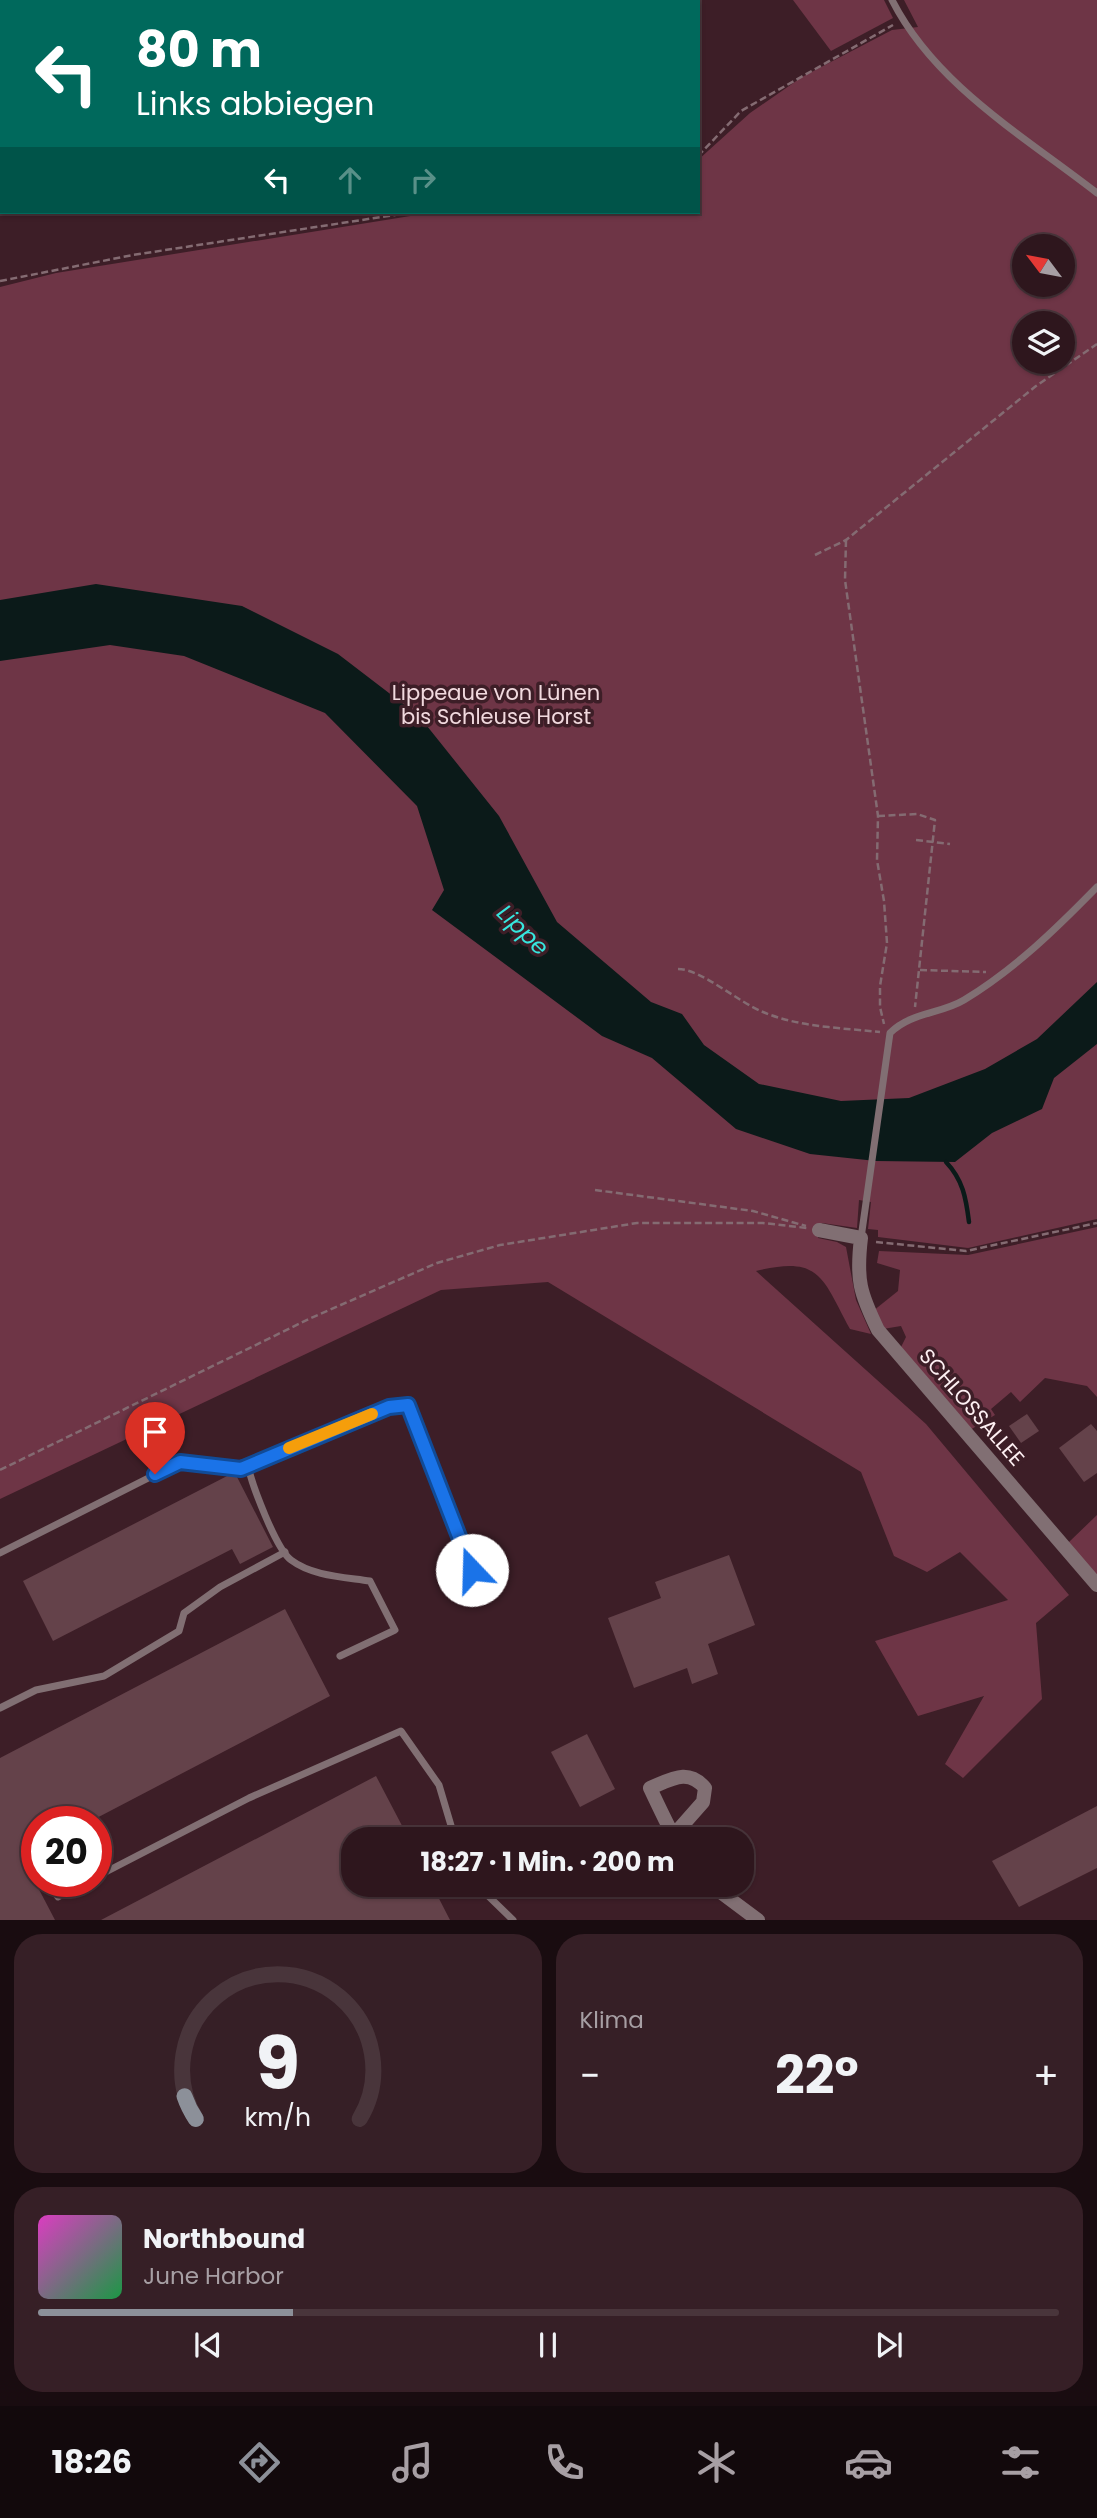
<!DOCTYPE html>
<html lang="de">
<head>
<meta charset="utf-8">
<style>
	body { margin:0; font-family:Poppins,sans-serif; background:#361f26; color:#f1f3f6; height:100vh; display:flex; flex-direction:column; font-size:26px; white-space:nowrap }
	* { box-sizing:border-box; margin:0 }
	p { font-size:23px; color:#a79fa4 }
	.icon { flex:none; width:38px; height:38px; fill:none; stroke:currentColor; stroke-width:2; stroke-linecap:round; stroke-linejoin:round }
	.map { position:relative; height:1920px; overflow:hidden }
	.sheet { display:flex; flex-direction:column; gap:14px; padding:14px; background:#190c10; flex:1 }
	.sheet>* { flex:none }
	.guide { position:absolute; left:0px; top:0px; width:700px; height:214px; box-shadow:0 2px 5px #0004,0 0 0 2px #49353b; background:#00695c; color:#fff; overflow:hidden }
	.needle { width:46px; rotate:302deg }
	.buttons { position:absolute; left:1012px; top:234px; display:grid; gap:14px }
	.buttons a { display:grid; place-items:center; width:63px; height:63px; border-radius:50%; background:#2e161d; box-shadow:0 2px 5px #0004,0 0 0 2px #49353b; font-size:35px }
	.speed { position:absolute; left:21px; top:1806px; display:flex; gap:14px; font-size:35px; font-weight:700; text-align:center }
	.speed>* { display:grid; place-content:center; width:91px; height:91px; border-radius:50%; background:#2e161d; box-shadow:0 2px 5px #0004,0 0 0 2px #49353b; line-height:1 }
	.speed .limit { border:10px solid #d22; background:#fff; color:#111 }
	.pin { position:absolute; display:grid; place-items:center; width:60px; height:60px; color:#fff; margin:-72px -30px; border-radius:50% 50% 50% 0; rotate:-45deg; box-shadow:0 0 7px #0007 }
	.pin .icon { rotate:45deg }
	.me { position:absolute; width:77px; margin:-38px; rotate:339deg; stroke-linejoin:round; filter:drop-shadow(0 0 5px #0008) }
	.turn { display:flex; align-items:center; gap:24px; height:147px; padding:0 21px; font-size:32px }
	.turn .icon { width:91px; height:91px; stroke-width:2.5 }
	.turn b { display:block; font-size:49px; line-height:60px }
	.lanes { display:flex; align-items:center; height:66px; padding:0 21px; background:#0003; justify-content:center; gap:35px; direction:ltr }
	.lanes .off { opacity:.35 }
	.big { font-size:52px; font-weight:700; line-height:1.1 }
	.sheet .card { flex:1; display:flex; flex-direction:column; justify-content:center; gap:10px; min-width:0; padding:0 24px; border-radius:28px; background:#361f26 }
	.sheet .dial { align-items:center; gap:0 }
	.dial svg { height:182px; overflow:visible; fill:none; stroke:#49353b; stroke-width:7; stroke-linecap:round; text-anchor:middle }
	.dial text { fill:#f1f3f6; stroke:none }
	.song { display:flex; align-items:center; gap:21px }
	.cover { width:84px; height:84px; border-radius:10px; background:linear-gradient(135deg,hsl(310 70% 55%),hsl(140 70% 35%)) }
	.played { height:7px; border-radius:4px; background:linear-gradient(90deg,#8c9099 25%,#49353b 25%) }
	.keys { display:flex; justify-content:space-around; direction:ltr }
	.heat { display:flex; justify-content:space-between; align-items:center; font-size:38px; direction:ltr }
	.sheet .tiles { flex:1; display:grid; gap:14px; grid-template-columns:1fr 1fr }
	.card:last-child { grid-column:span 2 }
	.trip { position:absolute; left:341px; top:1827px; width:413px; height:70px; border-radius:28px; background:#2e161d; box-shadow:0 2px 5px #0004,0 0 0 2px #49353b; font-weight:700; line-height:70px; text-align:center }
	.menu { display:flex; height:112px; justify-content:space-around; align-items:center; background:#12090c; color:#a79fa4 }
	.menu .icon { width:49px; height:49px }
	.menu .active { color:#8c9099 }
	.menu b { font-size:32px; color:#f1f3f6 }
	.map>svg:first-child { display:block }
</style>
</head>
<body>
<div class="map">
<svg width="1097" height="1920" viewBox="0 0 1097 1920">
	<rect width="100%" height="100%" fill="#3d1e27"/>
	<g fill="#6e3546" fill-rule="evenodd">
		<polygon points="793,0 884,0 893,18 831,51"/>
		<path d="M904 0H1097V1219L968 1248 878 1237V1230L868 1229 871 1202 859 1200 857 1228 822 1223 818 1238 837 1242 846 1247 856 1300 871 1334 850 1329C822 1278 821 1255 756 1271L926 1424 1069 1595 1036 1623 1042 1699 963 1778 945 1764 984 1696 918 1716 875 1641 1008 1600 960 1552 927 1572 894 1556 861 1472 548 1282 441 1290 0 1499V287L56 273 435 212H698V160L750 113 802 77 892 30 918 27ZM1024 247H1062V285H1024ZM1024 324H1062V362H1024Z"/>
		<polygon points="1097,1227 1097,1397 1087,1386 1045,1378 1020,1402 1011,1392 991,1409 995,1415 970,1430 901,1347 906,1337 901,1326 883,1329 873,1311 898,1291 900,1270 877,1263 879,1251 968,1255"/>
		<polygon points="1097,1515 1097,1576 1068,1543"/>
	</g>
	<polygon fill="#0b1a19" points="96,584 242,606 338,654 419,716 499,816 557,922 651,1002 682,1014 704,1045 759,1084 841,1101 909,1098 985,1069 1037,1039 1097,982 1097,1044 1054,1078 1042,1109 992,1133 955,1162 876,1161 810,1154 736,1129 652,1058 602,1036 432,910 444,890 417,806 325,713 184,656 110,645 0,661 0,600"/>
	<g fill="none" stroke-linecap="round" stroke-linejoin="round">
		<path stroke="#0b1a19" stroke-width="4.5" d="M946 1162C963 1180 966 1198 969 1222"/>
	</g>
	<g fill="#64424a">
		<polygon points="1027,1414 1039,1431 1021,1443 1009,1426"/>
		<polygon points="1091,1424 1097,1431 1097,1473 1084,1482 1059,1448"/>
		<polygon points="231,1474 236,1475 273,1547 240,1564 232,1549 53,1641 23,1581"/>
		<polygon points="729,1555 755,1625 708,1644 718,1674 692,1684 687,1668 634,1688 608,1618 661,1598 655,1582"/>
		<polygon points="285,1609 330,1696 89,1822 37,1822 37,1849 22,1857 55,1920 0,1920 0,1758"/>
		<polygon points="587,1734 615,1789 580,1807 551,1752"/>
		<polygon points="376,1776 409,1839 354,1839 354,1885 432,1885 450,1920 101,1920"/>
		<polygon points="1097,1806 1097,1868 1019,1907 992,1861"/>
	</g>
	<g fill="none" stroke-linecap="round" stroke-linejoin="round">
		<g stroke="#846b72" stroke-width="2.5" stroke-dasharray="7 3.5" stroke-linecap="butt">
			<polyline points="698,156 741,111 893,25"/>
			<polyline points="0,281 133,255 414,212"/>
			<polyline points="846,540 845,580 878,816 877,860 884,901 887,943 880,986 880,1007 884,1024"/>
			<polyline points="815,555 846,540 1036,386 1097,344"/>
			<polyline points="878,816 917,814 935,820 915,1007"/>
			<polyline points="916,840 950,844"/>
			<path d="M678 969C701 969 738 1002 763 1012 798 1027 842 1028 880 1032"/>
			<polyline points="920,970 986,972"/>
			<polyline points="595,1190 753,1211 806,1226"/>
			<polyline points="876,1242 966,1251 1097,1223"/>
			<polyline points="0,1470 311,1318 437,1263 500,1245 637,1223 763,1223 807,1228"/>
		</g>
		<g stroke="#816f73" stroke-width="7">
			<path d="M892 0C935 85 1024 136 1097 193"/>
			<path d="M861 1238 890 1033C911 1012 941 1014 964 1000 1015 969 1056 929 1097 887"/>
			<path d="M248 1466C252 1485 276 1549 291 1560 312 1576 344 1577 370 1581L395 1630 340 1656"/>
			<polyline points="0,1553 180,1462 241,1469 389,1407 408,1405 482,1593"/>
			<polyline points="0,1708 36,1690 104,1676 179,1631 184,1613 220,1587 285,1552"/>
			<polyline points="31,1860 37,1868"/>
			<polyline points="96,1877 249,1798 401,1731 439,1785 455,1839"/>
			<polyline points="46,1881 58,1897 88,1881"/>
			<polyline points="477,1885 513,1920"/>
			<polyline points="488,1895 518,1885"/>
		</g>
		<g stroke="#816f73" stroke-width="14">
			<path d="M819 1230 861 1238C856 1280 860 1293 878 1330L1097 1585"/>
			<path d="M673 1836 703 1802 705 1788C688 1768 672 1779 650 1788 658 1805 666 1822 675 1839"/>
			<polyline points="711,1885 758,1920"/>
		</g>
	</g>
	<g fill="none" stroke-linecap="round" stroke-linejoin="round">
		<g stroke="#114b97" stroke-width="18">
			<polyline id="route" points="155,1474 180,1462 241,1469 389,1407 408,1405 472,1570"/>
		</g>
		<use href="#route" stroke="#1a73e8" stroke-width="12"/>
		<polyline stroke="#f59e0b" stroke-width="12" points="289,1448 372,1414"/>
	</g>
	<g text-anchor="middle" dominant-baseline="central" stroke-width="7" stroke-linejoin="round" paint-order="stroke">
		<g font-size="21" fill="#f1d9de" stroke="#3d1e27">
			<text x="496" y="692">Lippeaue von Lünen<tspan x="496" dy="24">bis Schleuse Horst</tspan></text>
		</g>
		<g font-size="21" fill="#fef0f3" stroke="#3d1e27">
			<text transform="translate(972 1407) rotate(49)">SCHLOSSALLEE</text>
		</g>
		<g font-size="23" font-style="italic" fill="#36e6de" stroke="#3d1e27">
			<text transform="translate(523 930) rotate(44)">Lippe</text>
		</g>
	</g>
</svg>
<div class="buttons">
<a><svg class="needle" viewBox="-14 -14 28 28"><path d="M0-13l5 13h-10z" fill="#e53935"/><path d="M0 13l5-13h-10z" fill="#a79fa4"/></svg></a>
<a><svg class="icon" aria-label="layers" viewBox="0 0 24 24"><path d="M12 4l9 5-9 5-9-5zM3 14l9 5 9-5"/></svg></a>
</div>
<div class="speed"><div class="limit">20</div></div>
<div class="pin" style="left:155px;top:1474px;background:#d93025"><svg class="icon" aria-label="arrive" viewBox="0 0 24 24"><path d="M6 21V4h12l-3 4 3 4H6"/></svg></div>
<svg class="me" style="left:472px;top:1570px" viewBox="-20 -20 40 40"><circle r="19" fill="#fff"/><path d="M0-13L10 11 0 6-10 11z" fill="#1a73e8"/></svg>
<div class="trip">18:27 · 1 Min. · 200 m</div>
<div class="guide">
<div class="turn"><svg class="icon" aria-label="left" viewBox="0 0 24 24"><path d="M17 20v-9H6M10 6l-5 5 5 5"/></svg><div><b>80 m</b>Links abbiegen</div></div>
<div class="lanes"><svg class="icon" aria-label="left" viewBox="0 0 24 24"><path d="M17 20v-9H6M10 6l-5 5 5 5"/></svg><svg class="icon off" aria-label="ahead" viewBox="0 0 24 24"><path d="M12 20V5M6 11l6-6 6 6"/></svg><svg class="icon off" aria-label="right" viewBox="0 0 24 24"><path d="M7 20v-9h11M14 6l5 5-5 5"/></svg></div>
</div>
</div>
<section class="sheet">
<div class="tiles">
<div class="card dial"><svg viewBox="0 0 100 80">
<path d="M14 69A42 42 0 1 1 86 69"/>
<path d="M14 69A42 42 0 0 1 9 59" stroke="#8c9099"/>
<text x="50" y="56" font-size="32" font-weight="700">9</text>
<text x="50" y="72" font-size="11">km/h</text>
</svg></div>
<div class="card"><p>Klima</p>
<div class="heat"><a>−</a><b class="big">22°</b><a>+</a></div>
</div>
<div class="card">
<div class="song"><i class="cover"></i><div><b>Northbound</b><p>June Harbor</p></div></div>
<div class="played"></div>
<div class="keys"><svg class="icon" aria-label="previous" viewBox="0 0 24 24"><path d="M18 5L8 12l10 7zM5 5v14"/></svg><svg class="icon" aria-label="pause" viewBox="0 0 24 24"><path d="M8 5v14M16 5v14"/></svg><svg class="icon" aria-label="next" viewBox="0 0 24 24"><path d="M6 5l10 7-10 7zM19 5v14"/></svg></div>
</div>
</div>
</section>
<nav class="menu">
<b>18:26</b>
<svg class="icon active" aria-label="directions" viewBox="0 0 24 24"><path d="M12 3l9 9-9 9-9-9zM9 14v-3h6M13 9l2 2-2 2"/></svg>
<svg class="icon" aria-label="music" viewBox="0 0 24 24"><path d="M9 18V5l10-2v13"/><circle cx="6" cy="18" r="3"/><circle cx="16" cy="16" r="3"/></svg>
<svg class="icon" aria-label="phone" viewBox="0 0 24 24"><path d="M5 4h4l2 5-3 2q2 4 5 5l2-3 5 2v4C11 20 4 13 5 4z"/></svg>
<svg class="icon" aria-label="climate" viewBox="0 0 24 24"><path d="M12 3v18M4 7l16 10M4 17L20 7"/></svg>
<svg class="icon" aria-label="car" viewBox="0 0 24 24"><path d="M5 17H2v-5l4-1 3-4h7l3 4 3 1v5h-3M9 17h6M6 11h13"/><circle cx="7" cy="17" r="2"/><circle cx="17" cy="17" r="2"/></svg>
<svg class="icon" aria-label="filters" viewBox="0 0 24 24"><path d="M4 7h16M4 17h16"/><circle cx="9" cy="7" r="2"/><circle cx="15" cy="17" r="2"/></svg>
</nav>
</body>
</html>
